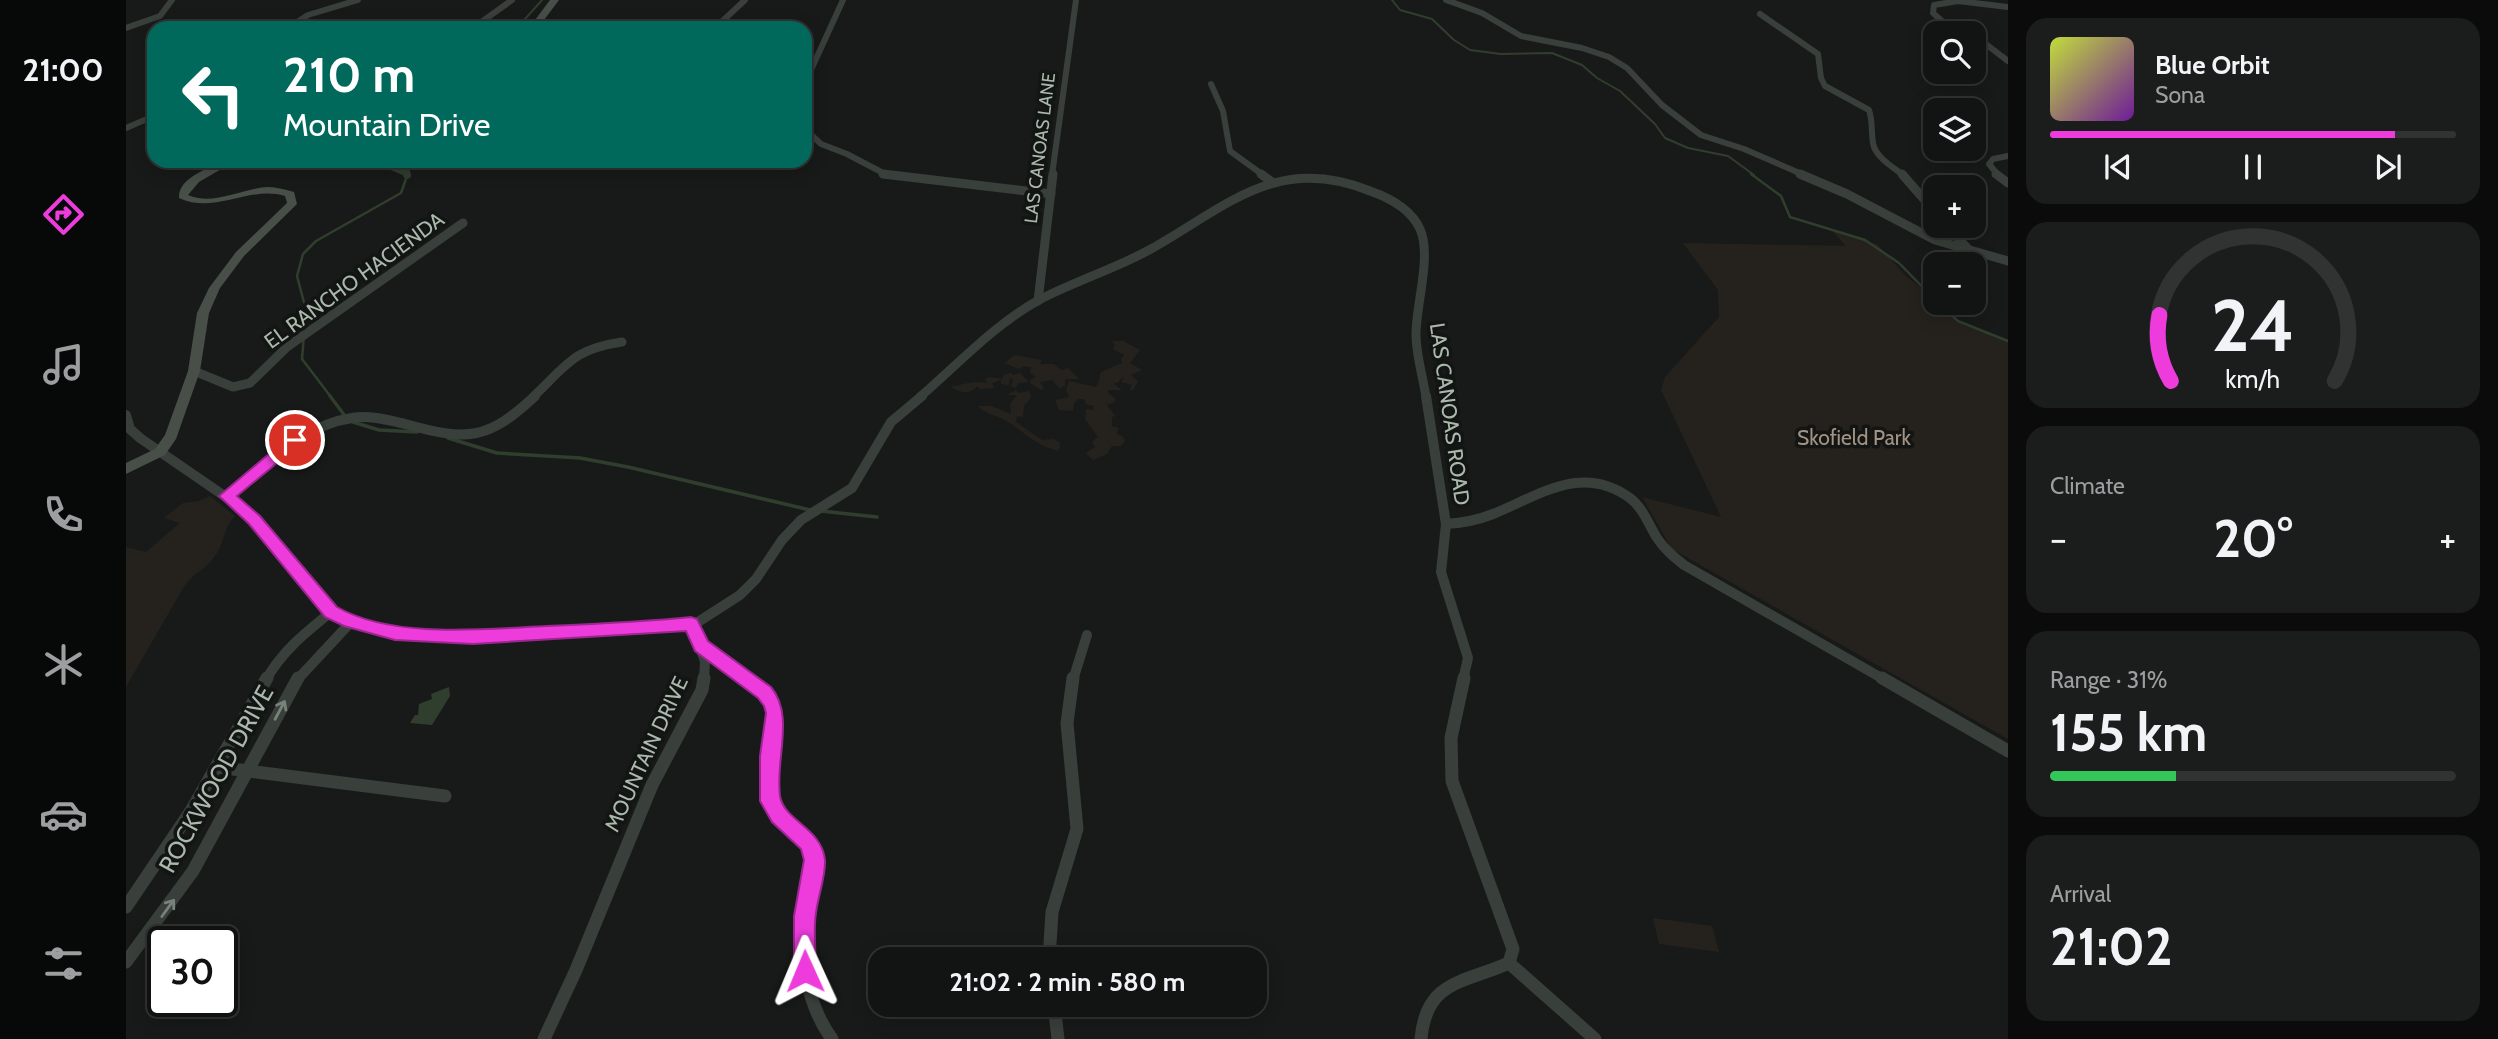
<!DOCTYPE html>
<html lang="en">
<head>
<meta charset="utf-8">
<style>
	body { margin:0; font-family:Cabin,sans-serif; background:#1b1d1c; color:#f1f3f6; height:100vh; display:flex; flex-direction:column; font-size:26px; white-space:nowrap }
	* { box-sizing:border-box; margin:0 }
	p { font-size:23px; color:#9c9ea0 }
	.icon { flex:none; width:38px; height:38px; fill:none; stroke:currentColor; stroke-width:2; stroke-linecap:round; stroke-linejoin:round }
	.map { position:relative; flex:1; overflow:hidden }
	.panel { display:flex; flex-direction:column; gap:18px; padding:18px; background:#0a0b0a; width:490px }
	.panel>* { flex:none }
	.hud { position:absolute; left:21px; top:21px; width:665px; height:147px; border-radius:21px; box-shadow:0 4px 18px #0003,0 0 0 2px #313333; background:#00695c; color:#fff; overflow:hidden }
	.fabs { position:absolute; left:1797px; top:21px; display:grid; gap:14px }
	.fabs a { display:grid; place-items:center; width:63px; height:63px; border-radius:14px; background:#121413; box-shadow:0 4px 18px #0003,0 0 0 2px #313333; font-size:35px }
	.speed { position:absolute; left:21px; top:926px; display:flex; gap:14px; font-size:35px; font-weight:700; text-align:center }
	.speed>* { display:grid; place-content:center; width:91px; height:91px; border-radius:50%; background:#121413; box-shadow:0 4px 18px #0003,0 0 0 2px #313333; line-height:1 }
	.speed .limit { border:4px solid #111; border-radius:10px; background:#fff; color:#111 }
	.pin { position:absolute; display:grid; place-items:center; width:60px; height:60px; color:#fff; margin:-30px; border:4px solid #fff; border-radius:50%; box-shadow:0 2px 7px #0007 }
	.me { position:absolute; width:77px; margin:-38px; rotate:359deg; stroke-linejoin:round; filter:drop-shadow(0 0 5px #0008) }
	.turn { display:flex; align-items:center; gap:24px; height:147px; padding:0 21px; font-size:32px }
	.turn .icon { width:91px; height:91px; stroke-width:2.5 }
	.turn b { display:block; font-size:49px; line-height:60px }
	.big { font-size:52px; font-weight:700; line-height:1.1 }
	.panel .widget { flex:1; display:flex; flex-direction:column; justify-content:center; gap:10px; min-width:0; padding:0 24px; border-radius:21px; background:#1b1d1c }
	.panel .dial { align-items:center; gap:0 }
	.dial svg { height:182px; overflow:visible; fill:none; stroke:#313333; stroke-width:7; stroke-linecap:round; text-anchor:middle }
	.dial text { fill:#f1f3f6; stroke:none }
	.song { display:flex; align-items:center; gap:21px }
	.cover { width:84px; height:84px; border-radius:10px; background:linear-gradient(135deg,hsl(70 70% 55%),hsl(280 70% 35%)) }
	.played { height:7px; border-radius:4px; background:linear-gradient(90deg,#ee3cdc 85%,#313333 85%) }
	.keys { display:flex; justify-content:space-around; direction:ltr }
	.heat { display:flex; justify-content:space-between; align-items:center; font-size:38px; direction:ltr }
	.charge { height:10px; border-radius:5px; background:linear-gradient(90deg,#34c759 31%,#313333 0) }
	.trip { position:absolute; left:742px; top:947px; width:399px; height:70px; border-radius:21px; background:#121413; box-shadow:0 4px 18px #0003,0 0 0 2px #313333; font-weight:700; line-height:70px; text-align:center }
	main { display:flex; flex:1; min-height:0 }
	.dock { display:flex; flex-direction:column; width:126px; justify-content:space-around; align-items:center; background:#070808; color:#9c9ea0 }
	.dock .icon { width:49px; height:49px }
	.dock .active { color:#ee3cdc }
	.dock b { font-size:32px; color:#f1f3f6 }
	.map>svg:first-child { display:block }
</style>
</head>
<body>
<main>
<nav class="dock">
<b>21:00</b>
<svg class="icon active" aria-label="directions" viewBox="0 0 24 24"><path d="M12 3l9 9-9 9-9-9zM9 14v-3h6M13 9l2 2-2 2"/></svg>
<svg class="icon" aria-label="music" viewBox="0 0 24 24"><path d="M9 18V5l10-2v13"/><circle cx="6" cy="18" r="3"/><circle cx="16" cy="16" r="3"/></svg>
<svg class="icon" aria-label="phone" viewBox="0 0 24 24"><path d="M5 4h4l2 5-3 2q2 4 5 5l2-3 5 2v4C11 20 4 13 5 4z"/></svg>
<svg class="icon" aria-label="climate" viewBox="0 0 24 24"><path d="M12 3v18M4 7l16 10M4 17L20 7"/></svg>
<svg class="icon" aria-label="car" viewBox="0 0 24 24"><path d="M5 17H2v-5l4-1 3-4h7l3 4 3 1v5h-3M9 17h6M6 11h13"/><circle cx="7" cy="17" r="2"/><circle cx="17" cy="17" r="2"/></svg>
<svg class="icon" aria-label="filters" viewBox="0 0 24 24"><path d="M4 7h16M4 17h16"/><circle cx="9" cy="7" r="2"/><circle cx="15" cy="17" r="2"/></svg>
</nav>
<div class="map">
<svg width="1882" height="1039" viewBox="0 0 1882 1039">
	<rect width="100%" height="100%" fill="#181a19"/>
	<g fill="#25221e">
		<polygon points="1705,229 1752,245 1779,275 1809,299 1810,303 1813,303 1828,320 1882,339 1882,739 1546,549 1516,497 1595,517 1535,390 1539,377 1593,317 1592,290 1557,243 1720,246"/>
		<polygon points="986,341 997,341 1014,350 1004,363 1016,370 1005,375 1012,381 1007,390 1004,390 1006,385 995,382 998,376 991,383 987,383 996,390 982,390 982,393 989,398 989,402 981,405 989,416 986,417 986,426 993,428 990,434 996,436 999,441 994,446 986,446 981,454 967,460 960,453 969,447 966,442 972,437 959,419 960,409 967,410 968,406 960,404 958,399 952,399 948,403 947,411 933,410 929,400 943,397 940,390 943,381 969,387 972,384 975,372 996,363 995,358 999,355 987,349 989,345"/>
		<polygon points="888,355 916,360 914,364 928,364 935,370 942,368 953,379 939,379 939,386 933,388 926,380 914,382 918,388 915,390 904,383 905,379 910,377 904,373 905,367 898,366 892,369 879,363"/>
		<path d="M885 373 887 375 894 373 903 382 892 383 890 388 885 386 887 380 884 377 883 385 875 384V380L866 383 868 388 853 389 852 386C839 397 835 391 824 387 839 384 847 381 861 383L859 380 863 377 876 379 878 375Z"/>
		<path d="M890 390 892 393 904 391 905 398 898 406 897 417 891 416 890 422 916 440 928 439 934 443 933 451C907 445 898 431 877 419 868 415 859 413 852 406H866L885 414 884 404 891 395H880Z"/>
		<path d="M84 496 109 516C96 530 99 543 89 556 80 569 65 575 57 588L0 687V547L20 552 54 523 38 518 57 503 73 501Z"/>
		<polygon points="1527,918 1586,926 1593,952 1533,944"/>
	</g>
	<polygon fill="#303e2e" points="323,687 324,696 306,725 284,723 289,715 292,715 293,704 306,699 305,694"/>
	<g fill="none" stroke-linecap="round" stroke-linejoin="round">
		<g stroke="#303e2e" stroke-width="2">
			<polyline points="1266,0 1274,10 1306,19 1328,40 1344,50 1375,54 1426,53 1456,65 1471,78 1494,91 1529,124 1539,138 1562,148 1602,156 1628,175"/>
			<polyline points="391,28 416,0"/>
			<polyline points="250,161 258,163"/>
		</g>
		<g stroke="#303e2e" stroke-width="2.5">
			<polyline points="1625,174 1655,196 1664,217 1739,240 1773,263 1810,301"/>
			<polyline points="1811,303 1832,321 1882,341"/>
			<polyline points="205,397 176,359 180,310 171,276 177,254 190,241 275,193 281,176"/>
		</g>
		<g stroke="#303e2e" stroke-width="3.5">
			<polyline points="204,396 219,416"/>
			<polyline points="227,422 253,430 291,432"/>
			<polyline points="322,438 371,453 454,458 502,467 684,510"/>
			<polyline points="695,511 751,517"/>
		</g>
		<polyline stroke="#303e2e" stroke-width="8" points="258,163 280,172 281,175"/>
		<g stroke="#393f3b" stroke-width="6">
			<polyline points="1320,0 1356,13 1395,36 1456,48 1483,57 1501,68 1536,105 1575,135 1618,149 1678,175"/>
			<path d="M1634 14 1692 54 1695 78 1699 86 1743 110C1747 122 1745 131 1747 143 1749 157 1767 167 1777 175"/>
			<polyline points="0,28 34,16 46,0"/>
			<polyline points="162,28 182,15 232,0"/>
			<polyline points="347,28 386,0"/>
			<polyline points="589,28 619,0"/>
			<polyline points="1844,33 1816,21 1807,13 1808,5 1832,1 1882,7"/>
			<polyline points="1848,35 1882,61"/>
			<polyline points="679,83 717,0"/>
			<polyline points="1085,84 1097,111 1104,151 1137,175"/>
			<polyline points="0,128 28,116"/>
			<polyline points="679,129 695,144 721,154 761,175"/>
			<polyline points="926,175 950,0"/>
			<polyline points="1872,175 1863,164 1867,159 1882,156"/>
		</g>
		<g stroke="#393f3b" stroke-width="9">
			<polyline points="757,174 925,194"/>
			<polyline points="1135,174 1146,182"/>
			<polyline points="1674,174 1721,194 1809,240 1882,261"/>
			<polyline points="1776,174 1810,213"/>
			<polyline points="1870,174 1882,183"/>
			<polyline points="1821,226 1844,251"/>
			<polyline points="912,301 927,174"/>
			<polyline points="68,371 107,387 124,383 161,347 337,223"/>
			<path d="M407 397C441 365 447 349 496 342"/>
			<path d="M794 397C831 365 869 324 913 300 949 281 989 269 1025 249 1100 207 1151 153 1244 191 1264 198 1285 209 1294 229 1306 256 1290 304 1290 334 1290 355 1297 377 1300 397"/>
		</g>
		<g stroke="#393f3b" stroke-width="10">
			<polyline points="1300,396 1320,524 1315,572 1342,658 1337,680"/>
			<polyline points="0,415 4,429 14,438 116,508 205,612 225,622 257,630 311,636 377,636 523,629 572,622 614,595 630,579 656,540 675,520 726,488 765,422 796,396"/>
			<path d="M101 496C139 467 176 425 226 418 244 415 262 420 279 424 341 441 361 441 409 396"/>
			<path d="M1320 524C1337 523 1352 520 1367 514 1414 495 1456 463 1504 498 1517 508 1523 525 1531 538 1538 549 1548 557 1558 565L1759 680"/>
			<polyline points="565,624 579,661 578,680"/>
			<polyline points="576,646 622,680"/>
			<path d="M140 680C156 651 179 633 205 612"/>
			<polyline points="171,680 225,622"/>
			<polyline points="947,680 961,635"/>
		</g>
		<g stroke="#393f3b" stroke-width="13">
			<path d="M620 678C676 718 629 750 645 800 652 825 685 832 689 859 691 876 682 894 679 911 672 953 681 1005 706 1039"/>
			<polyline points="1756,678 1882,751"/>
			<polyline points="91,767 319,796"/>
			<polyline points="0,907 65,811 141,678"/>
			<polyline points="923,959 926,912 951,829 941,723 947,678"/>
			<polyline points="0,962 67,871 172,678"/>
			<polyline points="1383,963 1469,1039"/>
			<polyline points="928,1004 932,1039"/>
			<polyline points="418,1039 450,970 526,785 576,690 578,678"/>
			<path d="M1295 1039C1300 980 1338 983 1383 963L1387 949 1326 781 1325 738 1338 678"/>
		</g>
		<g fill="#474f48" fill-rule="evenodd">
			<polygon points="424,0 433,0 412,28 403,28"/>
			<path d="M97 161H109L73 182 62 195C87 206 115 189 140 187 150 187 158 189 168 192L171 204 118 256 94 288 83 313 74 371 50 439 39 455 0 474V463L29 449 39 435 62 371 71 313 83 288 110 252 161 203 159 196C123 185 89 215 53 198 52 178 81 169 97 161Z"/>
		</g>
	</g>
	<defs><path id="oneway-shaft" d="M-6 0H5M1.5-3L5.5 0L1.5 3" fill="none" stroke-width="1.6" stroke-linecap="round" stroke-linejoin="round" transform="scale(1.75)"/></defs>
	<g stroke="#778279">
		<use href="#oneway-shaft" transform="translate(154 710) rotate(-62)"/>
		<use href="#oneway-shaft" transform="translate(42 908) rotate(-54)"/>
	</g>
	<path fill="#ee3cdc" stroke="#9b278f" stroke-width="2" d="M169 435 176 440 174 444 111 496 134 516 211 607C267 639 358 629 421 626 469 624 517 622 565 617L571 619 582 641 645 687C669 716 649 759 654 796 658 821 696 828 699 860 700 876 692 896 690 913 687 931 690 952 690 971L687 979 679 982 671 979 668 971V916L678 860 675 849 646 822 634 801V756L640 713 638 706 632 698 569 651 560 631 347 644 269 640 218 626 199 617 123 524 93 496 163 437Z"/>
	<g text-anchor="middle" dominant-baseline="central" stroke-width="7" stroke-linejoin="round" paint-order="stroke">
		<g font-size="18" fill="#aab9ac" stroke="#131514">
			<text transform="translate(914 148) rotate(-83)">LAS CANOAS LANE</text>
		</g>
		<g font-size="21" fill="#aab9ac" stroke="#131514">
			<text transform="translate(228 280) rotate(-36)">EL RANCHO HACIENDA</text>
			<text transform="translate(1324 414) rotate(82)">LAS CANOAS ROAD</text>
			<text transform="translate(520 754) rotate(-65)">MOUNTAIN DRIVE</text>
		</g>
		<g font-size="21" fill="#a49382" stroke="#131514">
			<text x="1728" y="437">Skofield Park</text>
		</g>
		<g font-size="24" fill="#aab9ac" stroke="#131514">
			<text transform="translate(90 779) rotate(-61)">ROCKWOOD DRIVE</text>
		</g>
	</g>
</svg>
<div class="fabs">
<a><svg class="icon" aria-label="search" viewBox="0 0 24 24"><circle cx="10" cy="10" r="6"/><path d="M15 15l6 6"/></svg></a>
<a><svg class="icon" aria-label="layers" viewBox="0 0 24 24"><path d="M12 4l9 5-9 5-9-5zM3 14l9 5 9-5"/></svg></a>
<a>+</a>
<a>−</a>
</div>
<div class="speed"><div class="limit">30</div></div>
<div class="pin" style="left:169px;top:440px;background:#d93025"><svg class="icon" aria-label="arrive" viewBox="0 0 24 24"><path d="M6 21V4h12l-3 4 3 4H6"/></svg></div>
<svg class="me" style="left:679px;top:971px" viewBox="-20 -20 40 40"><path d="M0-17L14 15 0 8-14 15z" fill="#ee3cdc" stroke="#fff" stroke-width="4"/></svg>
<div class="trip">21:02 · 2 min · 580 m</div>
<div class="hud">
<div class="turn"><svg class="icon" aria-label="left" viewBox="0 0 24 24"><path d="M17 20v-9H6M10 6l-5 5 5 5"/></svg><div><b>210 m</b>Mountain Drive</div></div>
</div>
</div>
<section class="panel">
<div class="widget">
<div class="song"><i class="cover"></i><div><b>Blue Orbit</b><p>Sona</p></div></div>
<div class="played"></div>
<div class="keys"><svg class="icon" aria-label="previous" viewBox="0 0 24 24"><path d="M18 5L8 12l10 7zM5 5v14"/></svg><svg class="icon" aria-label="pause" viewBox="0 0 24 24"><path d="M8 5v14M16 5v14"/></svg><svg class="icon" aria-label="next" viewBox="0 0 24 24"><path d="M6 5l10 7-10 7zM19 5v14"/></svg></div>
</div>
<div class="widget dial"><svg viewBox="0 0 100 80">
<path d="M14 69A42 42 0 1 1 86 69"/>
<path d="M14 69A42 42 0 0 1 9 40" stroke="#ee3cdc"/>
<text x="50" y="56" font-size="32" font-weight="700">24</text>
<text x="50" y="72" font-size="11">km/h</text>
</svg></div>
<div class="widget"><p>Climate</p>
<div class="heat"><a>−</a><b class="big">20°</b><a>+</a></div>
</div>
<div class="widget"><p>Range · 31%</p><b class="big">155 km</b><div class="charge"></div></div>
<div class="widget"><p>Arrival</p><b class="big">21:02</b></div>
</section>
</main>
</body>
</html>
